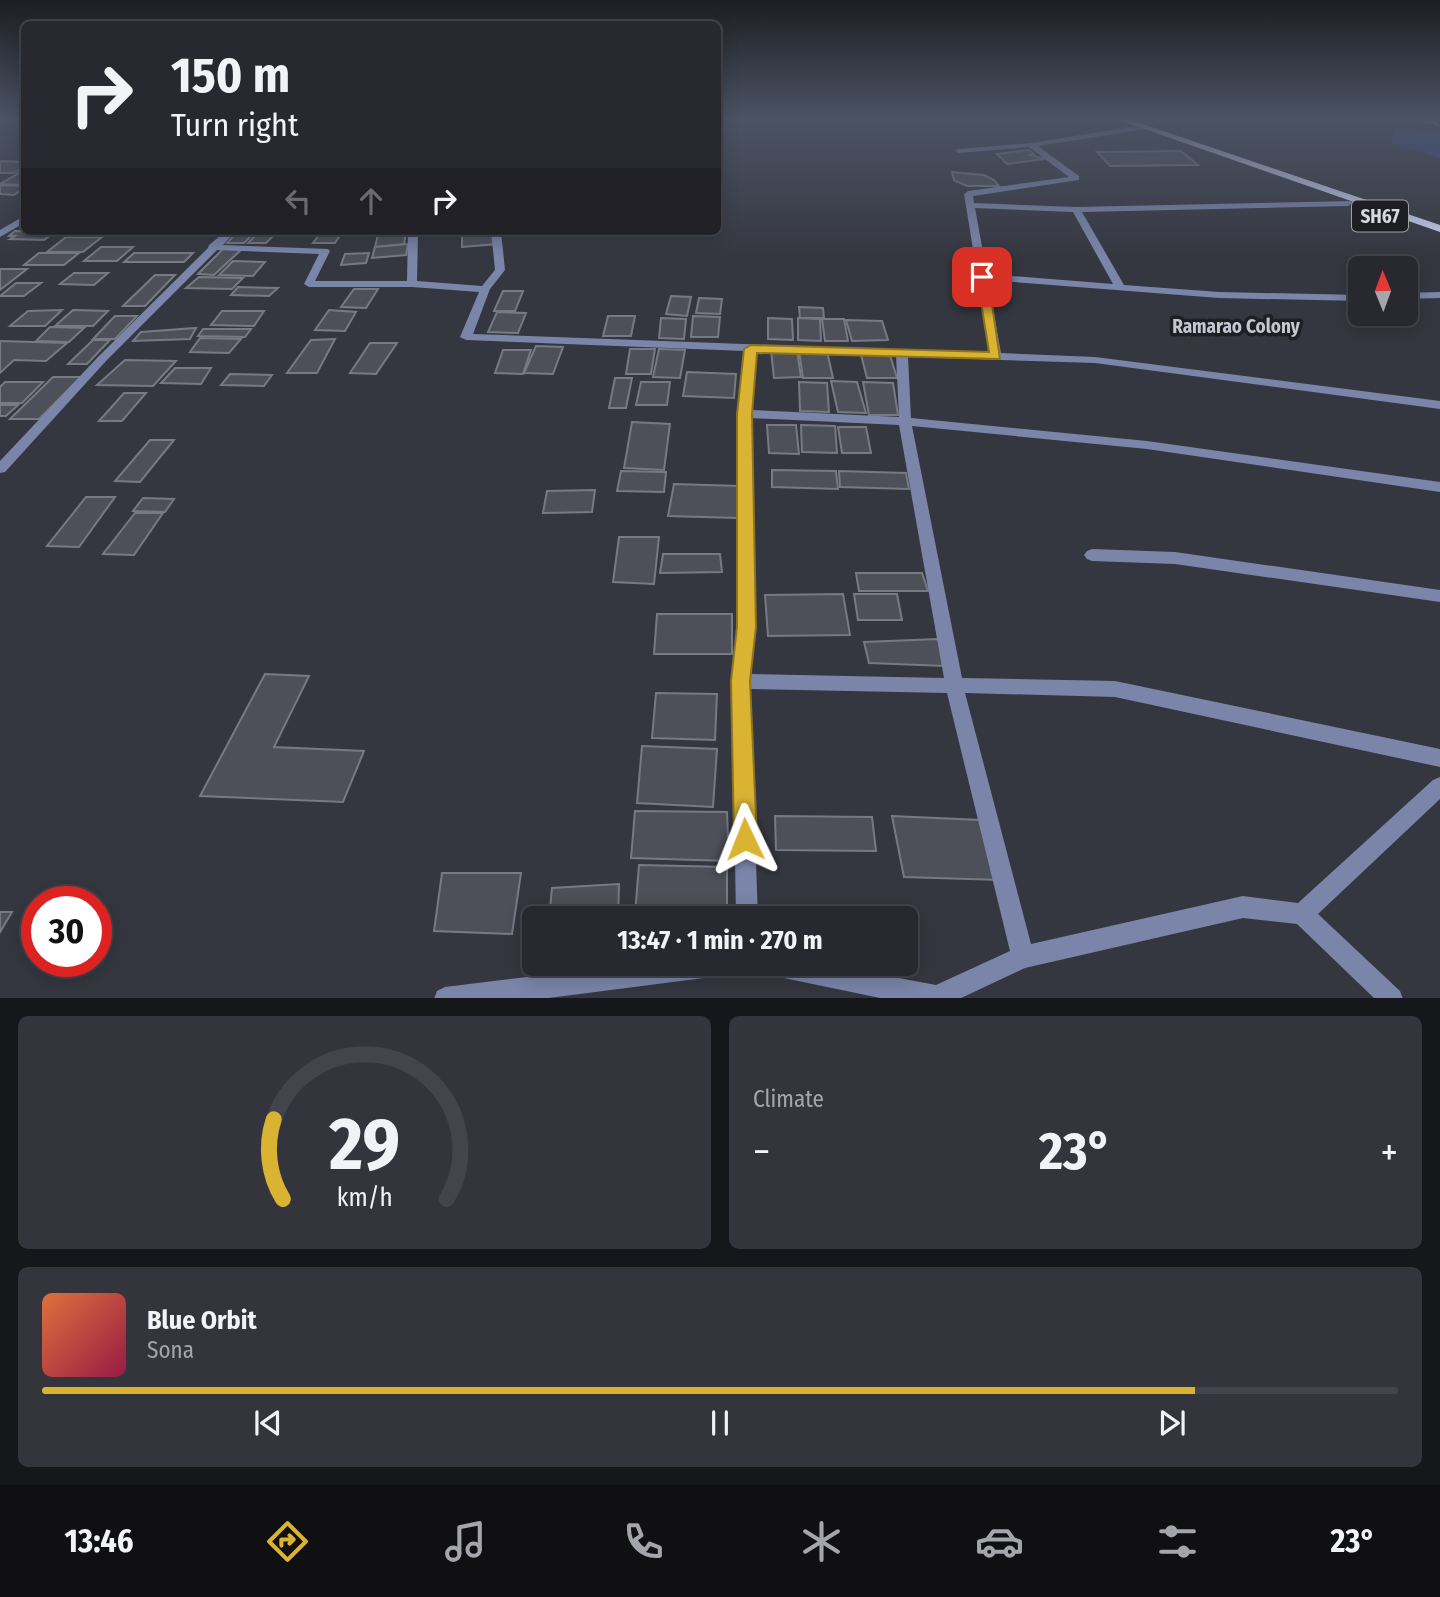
<!DOCTYPE html>
<html lang="en">
<head>
<meta charset="utf-8">
<style>
	body { margin:0; font-family:"Fira Sans Condensed",sans-serif; background:#34353c; color:#f1f3f6; height:100vh; display:flex; flex-direction:column; font-size:26px; white-space:nowrap }
	* { box-sizing:border-box; margin:0 }
	p { font-size:23px; color:#a5a6ab }
	.icon { flex:none; width:38px; height:38px; fill:none; stroke:currentColor; stroke-width:2; stroke-linecap:round; stroke-linejoin:round }
	.map { position:relative; height:998px; overflow:hidden }
	.sheet { display:flex; flex-direction:column; gap:18px; padding:18px; background:#16171a; flex:1 }
	.sheet>* { flex:none }
	.guide { position:absolute; left:21px; top:21px; width:700px; height:214px; border-radius:10px; box-shadow:0 4px 18px #0003,0 0 0 2px #44454c; background:#282930; color:#f1f3f6; overflow:hidden }
	.needle { width:46px; rotate:359deg }
	.controls { position:absolute; left:1348px; top:256px; display:grid; gap:14px }
	.controls a { display:grid; place-items:center; width:70px; height:70px; border-radius:10px; background:#282930; box-shadow:0 4px 18px #0003,0 0 0 2px #44454c; font-size:35px }
	.speed { position:absolute; left:21px; top:886px; display:flex; gap:14px; font-size:35px; font-weight:700; text-align:center }
	.speed>* { display:grid; place-content:center; width:91px; height:91px; border-radius:50%; background:#282930; box-shadow:0 4px 18px #0003,0 0 0 2px #44454c; line-height:1 }
	.speed .limit { border:10px solid #d22; background:#fff; color:#111 }
	.pin { position:absolute; display:grid; place-items:center; width:60px; height:60px; color:#fff; margin:-30px; border-radius:14px; box-shadow:0 4px 10px #0006 }
	.me { position:absolute; width:77px; margin:-38px; rotate:358deg; stroke-linejoin:round; filter:drop-shadow(0 0 5px #0008) }
	.turn { display:flex; align-items:center; gap:24px; height:147px; padding:0 35px; font-size:32px }
	.turn .icon { width:91px; height:91px; stroke-width:2.5 }
	.turn b { display:block; font-size:49px; line-height:60px }
	.lanes { display:flex; align-items:center; height:66px; padding:0 35px; background:#0003; justify-content:center; gap:35px; direction:ltr }
	.lanes .off { opacity:.35 }
	.big { font-size:52px; font-weight:700; line-height:1.1 }
	.sheet .widget { flex:1; display:flex; flex-direction:column; justify-content:center; gap:10px; min-width:0; padding:0 24px; border-radius:10px; background:#34353c }
	.sheet .dial { align-items:center; gap:0 }
	.dial svg { height:182px; overflow:visible; fill:none; stroke:#44454c; stroke-width:7; stroke-linecap:round; text-anchor:middle }
	.dial text { fill:#f1f3f6; stroke:none }
	.song { display:flex; align-items:center; gap:21px }
	.cover { width:84px; height:84px; border-radius:10px; background:linear-gradient(135deg,hsl(20 70% 55%),hsl(340 70% 35%)) }
	.played { height:7px; border-radius:4px; background:linear-gradient(90deg,#dab333 85%,#44454c 85%) }
	.keys { display:flex; justify-content:space-around; direction:ltr }
	.heat { display:flex; justify-content:space-between; align-items:center; font-size:38px; direction:ltr }
	.sheet .tiles { flex:1; display:grid; gap:18px; grid-template-columns:1fr 1fr }
	.widget:last-child { grid-column:span 2 }
	.trip { position:absolute; left:522px; top:906px; width:396px; height:70px; border-radius:10px; background:#282930; box-shadow:0 4px 18px #0003,0 0 0 2px #44454c; font-weight:700; line-height:70px; text-align:center }
	.menu { display:flex; height:112px; justify-content:space-around; align-items:center; background:#101013; color:#a5a6ab }
	.menu .icon { width:49px; height:49px }
	.menu .selected { color:#dab333 }
	.menu b { font-size:32px; color:#f1f3f6 }
	.map>svg:first-child { display:block }
</style>
</head>
<body>
<div class="map">
<svg width="1440" height="999" viewBox="0 0 1440 999">
	<rect width="100%" height="100%" fill="#353740"/>
	<polygon fill="#33438d" points="1394,130 1440,131 1440,158 1392,143"/>
	<g fill="#4d5059" stroke="#777a84" stroke-width="2">
		<polygon points="1029,150 1034,154 1030,155 1045,159 1007,164 997,154"/>
		<polygon points="1181,151 1198,165 1110,166 1097,152"/>
		<polygon points="0,161 24,162 24,167 14,173 0,173"/>
		<polygon points="952,172 984,175 994,180 999,186 967,186 954,180"/>
		<polygon points="19,173 24,173 24,185 0,184"/>
		<polygon points="0,185 24,186 24,188 14,195 0,194"/>
		<polygon points="15,231 55,232 44,240 10,239 15,236 9,236"/>
		<polygon points="238,231 256,231 244,243 227,243"/>
		<polygon points="260,231 278,231 266,243 248,243"/>
		<polygon points="322,231 343,231 335,243 313,243"/>
		<polygon points="406,233 404,244 375,247 378,235"/>
		<polygon points="493,233 498,244 462,247 462,236"/>
		<polygon points="66,237 102,237 83,252 47,252"/>
		<polygon points="408,244 406,255 372,258 375,247"/>
		<polygon points="101,247 133,247 117,261 84,261"/>
		<polygon points="223,249 242,249 214,275 198,274"/>
		<polygon points="39,253 79,253 64,265 24,265"/>
		<polygon points="134,253 193,253 184,262 124,262"/>
		<polygon points="369,253 366,263 341,265 345,254"/>
		<polygon points="233,261 265,262 253,276 219,275"/>
		<polygon points="0,269 27,269 0,290"/>
		<polygon points="74,273 108,273 94,285 60,284"/>
		<polygon points="155,275 175,275 145,306 123,306"/>
		<polygon points="199,277 243,278 232,289 186,288"/>
		<polygon points="16,283 41,283 24,296 0,296"/>
		<polygon points="238,287 278,288 269,296 231,295"/>
		<polygon points="354,289 378,289 366,308 341,307"/>
		<polygon points="503,291 523,291 515,311 494,311"/>
		<polygon points="671,296 691,297 687,316 666,314"/>
		<polygon points="699,298 722,299 720,314 696,313"/>
		<polygon points="799,307 823,308 824,318 800,318"/>
		<polygon points="62,310 45,326 10,326 28,311"/>
		<polygon points="73,310 108,311 93,326 55,326"/>
		<polygon points="329,310 356,312 345,331 315,330"/>
		<polygon points="222,311 264,311 254,326 211,325"/>
		<polygon points="497,312 526,313 518,333 488,332"/>
		<polygon points="115,316 137,316 115,339 93,339"/>
		<polygon points="608,316 635,316 631,336 603,336"/>
		<polygon points="693,316 720,317 718,337 691,337"/>
		<polygon points="661,318 686,319 684,339 659,338"/>
		<polygon points="768,318 792,319 793,340 768,339"/>
		<polygon points="798,318 820,319 821,341 798,340"/>
		<polygon points="822,319 844,319 848,341 825,341"/>
		<polygon points="846,320 882,321 888,340 852,341"/>
		<polygon points="50,327 84,328 69,342 36,341"/>
		<polygon points="196,328 190,339 133,341 141,332"/>
		<polygon points="203,329 251,329 245,337 198,336"/>
		<polygon points="200,338 241,339 229,353 190,352"/>
		<polygon points="335,339 317,373 287,373 311,340"/>
		<polygon points="93,340 110,340 87,364 68,364"/>
		<polygon points="0,341 67,343 46,361 14,360 0,373"/>
		<polygon points="370,343 397,343 376,374 350,373"/>
		<polygon points="536,346 563,347 553,374 524,373"/>
		<polygon points="630,349 655,349 651,374 626,374"/>
		<polygon points="659,349 685,350 680,378 653,377"/>
		<polygon points="503,350 531,350 523,374 495,373"/>
		<polygon points="771,350 797,350 801,377 774,378"/>
		<polygon points="799,351 827,351 833,378 803,378"/>
		<polygon points="860,351 889,352 897,378 867,378"/>
		<polygon points="125,360 176,361 153,386 97,385"/>
		<polygon points="175,368 211,368 201,384 161,383"/>
		<polygon points="687,372 736,374 734,398 683,396"/>
		<polygon points="230,374 272,375 264,386 221,385"/>
		<polygon points="53,377 81,377 39,419 10,419"/>
		<polygon points="615,378 632,378 626,408 609,408"/>
		<polygon points="831,381 857,382 866,413 838,412"/>
		<polygon points="5,382 43,382 22,403 0,403 0,387"/>
		<polygon points="641,382 670,382 667,405 636,405"/>
		<polygon points="799,382 827,383 829,412 800,411"/>
		<polygon points="863,382 893,383 898,415 869,415"/>
		<polygon points="124,393 146,393 122,421 99,421"/>
		<polygon points="0,405 18,405 6,416 0,416"/>
		<polygon points="632,422 670,424 664,470 624,468"/>
		<polygon points="767,425 796,425 799,454 769,453"/>
		<polygon points="801,425 835,426 837,453 802,452"/>
		<polygon points="838,427 866,427 871,453 842,453"/>
		<polygon points="150,440 174,440 140,482 115,481"/>
		<polygon points="772,470 836,471 838,489 772,487"/>
		<polygon points="621,471 666,472 664,492 617,491"/>
		<polygon points="839,471 906,473 909,489 840,487"/>
		<polygon points="674,484 739,486 737,518 668,516"/>
		<polygon points="595,490 592,512 543,513 547,491"/>
		<polygon points="86,497 115,497 79,547 47,546"/>
		<polygon points="143,498 174,499 165,512 133,511"/>
		<polygon points="135,513 163,513 134,555 103,554"/>
		<polygon points="619,537 659,537 654,584 613,582"/>
		<polygon points="663,554 720,554 722,572 660,573"/>
		<polygon points="856,573 922,573 928,591 859,591"/>
		<polygon points="843,594 850,635 768,636 765,595"/>
		<polygon points="854,594 897,594 902,620 858,620"/>
		<polygon points="657,614 732,614 732,654 654,654"/>
		<polygon points="938,639 945,666 869,663 864,642"/>
		<polygon points="265,674 309,676 274,747 364,751 343,802 200,796"/>
		<polygon points="656,693 717,694 715,740 652,738"/>
		<polygon points="642,746 717,749 713,807 637,803"/>
		<polygon points="635,811 727,812 729,861 631,858"/>
		<polygon points="775,816 872,817 876,851 776,850"/>
		<polygon points="892,816 981,820 1000,880 904,877"/>
		<polygon points="639,865 727,867 727,915 635,914"/>
		<polygon points="442,873 521,873 512,934 434,931"/>
		<polygon points="619,884 618,919 549,919 552,888"/>
		<polygon points="0,912 12,912 0,932"/>
	</g>
	<g fill="none" stroke-linecap="round" stroke-linejoin="round">
		<g fill="#7a85a9" fill-rule="evenodd">
			<path d="M1143 125 1146 129 1038 146 1079 176V180L973 196 974 203 1076 207 1351 201 1352 203 1348 206 1082 212 1124 285 1219 292 1360 295V301L1219 298 988 280 1001 353 1095 357 1440 401V409L1095 363 908 357 911 418 1147 441 1440 482V492L1147 449 912 426 962 678 1115 681 1440 749V767L1115 697 965 693 1031 944 1243 896 1298 903 1433 780 1440 777V799L1318 914 1400 991 1403 999H1375L1297 924 1243 918 1025 968 959 999H885L755 972 752 964H824L936 985 1010 951 947 693 750 689 758 919H736L732 681 739 627 738 414 745 351 466 340 460 337 479 292 412 287H309L304 284 319 254 217 250 106 361 5 472 0 473V461L98 357 208 248 209 245 226 231H236L223 245 328 249 330 251 315 281H407L408 231H418L417 281 482 286 495 270 491 231H501L505 270 490 289 473 334 990 353 964 194 968 191 1069 177 1029 147 959 153 955 151 959 149 1031 143ZM975 208 1073 212 1113 284 987 274ZM756 351 896 356 899 417 751 410ZM750 418 899 425 944 678 750 674 755 627Z"/>
			<polygon points="24,216 24,223 0,237 0,230"/>
			<polygon points="1440,292 1440,298 1405,299 1405,293"/>
			<polygon points="1092,549 1175,552 1440,590 1440,602 1175,564 1092,561 1087,559 1084,555 1087,551"/>
			<polygon points="634,964 738,964 735,972 727,975 541,999 434,999 437,991 445,987"/>
		</g>
		<polygon fill="#cbd4f2" fill-rule="evenodd" points="1113,118 1125,118 1440,225 1440,232"/>
		<g stroke="#a1a3a9" stroke-width="4.5">
			<polyline id="rail" points="1421,118 1440,124"/>
		</g>
		<use href="#rail" stroke="#1e1f23" stroke-width="2.5" stroke-dasharray="9" stroke-linecap="butt"/>
	</g>
	<linearGradient id="sky" x2="0" y2="1"><stop stop-color="#1d1e23"/><stop offset="0.46" stop-color="#4b5364"/><stop offset="1" stop-color="#4b5364" stop-opacity="0"/></linearGradient>
	<rect width="1440" height="258" fill="url(#sky)"/>
	<polygon fill="#dab333" stroke="#8e7421" stroke-width="2" points="982,274 988,277 1000,359 757,353 752,414 756,627 750,681 757,839 753,848 745,851 737,848 734,839 731,681 737,627 737,414 744,349 751,345 989,352 977,277"/>
	<g text-anchor="middle" dominant-baseline="central" stroke-width="7" stroke-linejoin="round" paint-order="stroke">
		<rect fill="#1e1f23" stroke="#a0a1a6" stroke-width="2" x="1352" y="200.5" width="56" height="31" rx="5"/>
		<g font-size="19" font-weight="bold" fill="#d7d9de">
			<text x="1380" y="216">SH67</text>
		</g>
		<g font-size="19" font-weight="bold" fill="#c3c7d2" stroke="#1e1f23">
			<text x="1236" y="326">Ramarao Colony</text>
		</g>
	</g>
</svg>
<div class="controls">
<a><svg class="needle" viewBox="-14 -14 28 28"><path d="M0-13l5 13h-10z" fill="#e53935"/><path d="M0 13l5-13h-10z" fill="#a5a6ab"/></svg></a>
</div>
<div class="speed"><div class="limit">30</div></div>
<div class="pin" style="left:982px;top:277px;background:#d93025"><svg class="icon" aria-label="arrive" viewBox="0 0 24 24"><path d="M6 21V4h12l-3 4 3 4H6"/></svg></div>
<svg class="me" style="left:745px;top:839px" viewBox="-20 -20 40 40"><path d="M0-17L14 15 0 8-14 15z" fill="#dab333" stroke="#fff" stroke-width="4"/></svg>
<div class="trip">13:47 · 1 min · 270 m</div>
<div class="guide">
<div class="turn"><svg class="icon" aria-label="right" viewBox="0 0 24 24"><path d="M7 20v-9h11M14 6l5 5-5 5"/></svg><div><b>150 m</b>Turn right</div></div>
<div class="lanes"><svg class="icon off" aria-label="left" viewBox="0 0 24 24"><path d="M17 20v-9H6M10 6l-5 5 5 5"/></svg><svg class="icon off" aria-label="ahead" viewBox="0 0 24 24"><path d="M12 20V5M6 11l6-6 6 6"/></svg><svg class="icon" aria-label="right" viewBox="0 0 24 24"><path d="M7 20v-9h11M14 6l5 5-5 5"/></svg></div>
</div>
</div>
<section class="sheet">
<div class="tiles">
<div class="widget dial"><svg viewBox="0 0 100 80">
<path d="M14 69A42 42 0 1 1 86 69"/>
<path d="M14 69A42 42 0 0 1 10 34" stroke="#dab333"/>
<text x="50" y="56" font-size="32" font-weight="700">29</text>
<text x="50" y="72" font-size="11">km/h</text>
</svg></div>
<div class="widget"><p>Climate</p>
<div class="heat"><a>−</a><b class="big">23°</b><a>+</a></div>
</div>
<div class="widget">
<div class="song"><i class="cover"></i><div><b>Blue Orbit</b><p>Sona</p></div></div>
<div class="played"></div>
<div class="keys"><svg class="icon" aria-label="previous" viewBox="0 0 24 24"><path d="M18 5L8 12l10 7zM5 5v14"/></svg><svg class="icon" aria-label="pause" viewBox="0 0 24 24"><path d="M8 5v14M16 5v14"/></svg><svg class="icon" aria-label="next" viewBox="0 0 24 24"><path d="M6 5l10 7-10 7zM19 5v14"/></svg></div>
</div>
</div>
</section>
<nav class="menu">
<b>13:46</b>
<svg class="icon selected" aria-label="directions" viewBox="0 0 24 24"><path d="M12 3l9 9-9 9-9-9zM9 14v-3h6M13 9l2 2-2 2"/></svg>
<svg class="icon" aria-label="music" viewBox="0 0 24 24"><path d="M9 18V5l10-2v13"/><circle cx="6" cy="18" r="3"/><circle cx="16" cy="16" r="3"/></svg>
<svg class="icon" aria-label="phone" viewBox="0 0 24 24"><path d="M5 4h4l2 5-3 2q2 4 5 5l2-3 5 2v4C11 20 4 13 5 4z"/></svg>
<svg class="icon" aria-label="climate" viewBox="0 0 24 24"><path d="M12 3v18M4 7l16 10M4 17L20 7"/></svg>
<svg class="icon" aria-label="car" viewBox="0 0 24 24"><path d="M5 17H2v-5l4-1 3-4h7l3 4 3 1v5h-3M9 17h6M6 11h13"/><circle cx="7" cy="17" r="2"/><circle cx="17" cy="17" r="2"/></svg>
<svg class="icon" aria-label="filters" viewBox="0 0 24 24"><path d="M4 7h16M4 17h16"/><circle cx="9" cy="7" r="2"/><circle cx="15" cy="17" r="2"/></svg>
<b>23°</b>
</nav>
</body>
</html>
